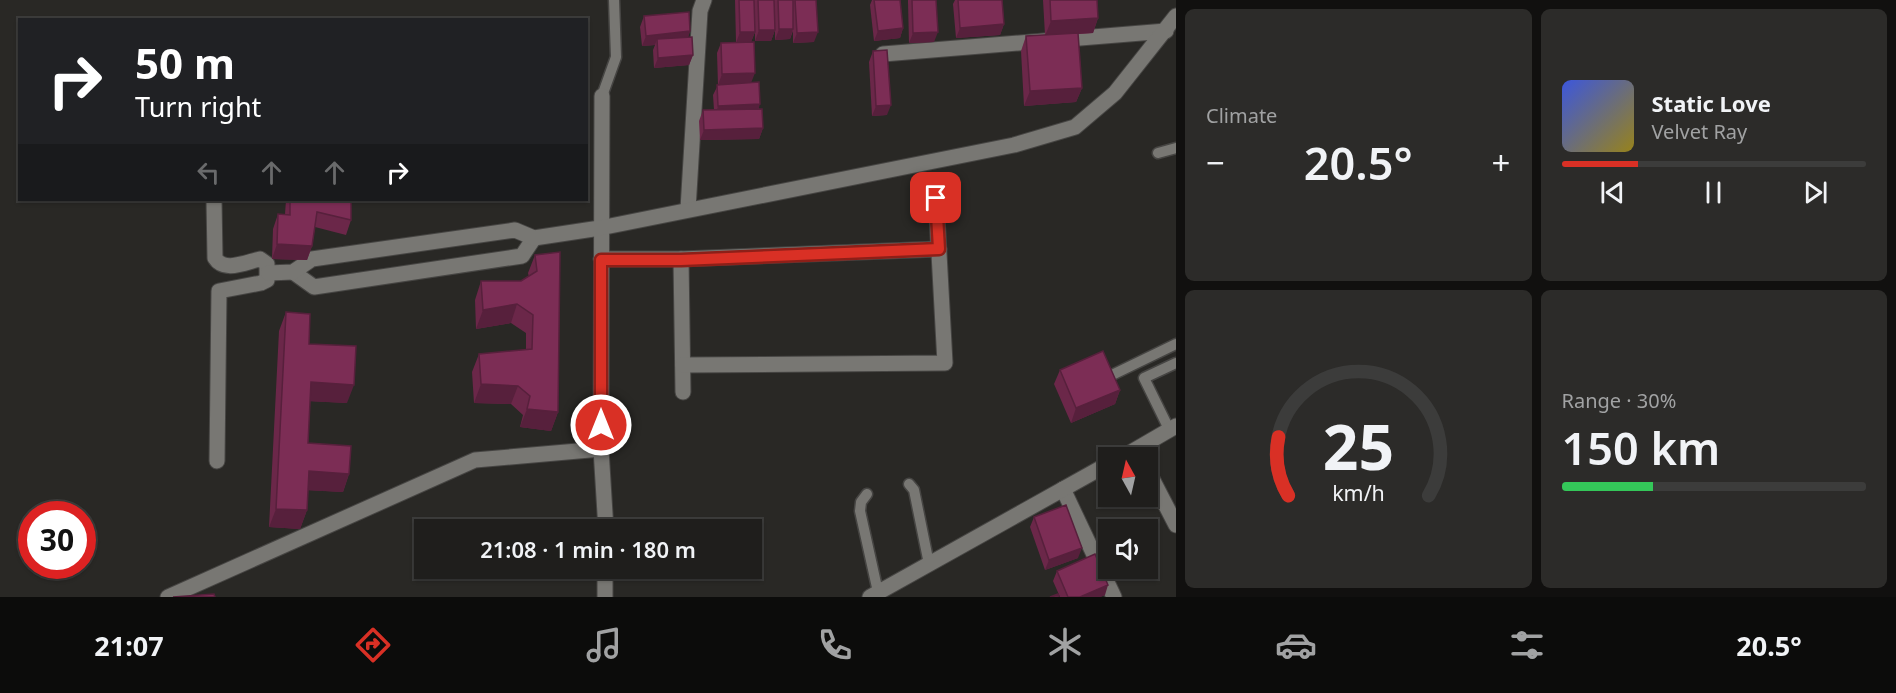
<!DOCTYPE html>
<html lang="en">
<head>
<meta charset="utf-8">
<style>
	body { margin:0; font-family:"Noto Sans",sans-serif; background:#2c2b29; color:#f1f3f6; height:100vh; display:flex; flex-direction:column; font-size:22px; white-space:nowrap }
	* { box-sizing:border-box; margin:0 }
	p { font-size:20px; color:#a1a2a3 }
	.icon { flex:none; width:33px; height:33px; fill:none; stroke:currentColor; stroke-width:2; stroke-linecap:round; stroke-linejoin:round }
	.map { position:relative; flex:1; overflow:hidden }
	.drawer { display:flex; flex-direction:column; gap:9px; padding:9px; background:#11100f; width:720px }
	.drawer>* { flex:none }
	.banner { position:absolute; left:18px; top:18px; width:570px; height:183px; border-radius:0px; box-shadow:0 2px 4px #0004,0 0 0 2px #3c3c3b; background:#202124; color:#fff; overflow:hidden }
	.needle { width:39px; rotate:352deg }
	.tools { position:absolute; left:1098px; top:447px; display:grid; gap:12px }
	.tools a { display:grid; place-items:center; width:60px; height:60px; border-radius:0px; background:#1f1e1c; box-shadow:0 2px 4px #0004,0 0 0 2px #3c3c3b; font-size:30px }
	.speed { position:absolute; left:18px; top:501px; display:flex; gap:12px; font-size:30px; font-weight:700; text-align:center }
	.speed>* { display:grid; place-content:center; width:78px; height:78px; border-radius:50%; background:#1f1e1c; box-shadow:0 2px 4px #0004,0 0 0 2px #3c3c3b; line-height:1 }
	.speed .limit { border:9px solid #d22; background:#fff; color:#111 }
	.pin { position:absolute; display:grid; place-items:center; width:51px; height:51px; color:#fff; margin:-26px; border-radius:12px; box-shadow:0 3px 9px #0006 }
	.me { position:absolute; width:66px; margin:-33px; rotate:0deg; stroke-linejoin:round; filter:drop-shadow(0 0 4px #0008) }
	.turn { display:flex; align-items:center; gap:21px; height:126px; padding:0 18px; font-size:27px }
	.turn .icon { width:78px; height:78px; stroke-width:2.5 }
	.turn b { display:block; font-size:42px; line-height:51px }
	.lanes { display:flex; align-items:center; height:57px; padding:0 18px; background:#0003; justify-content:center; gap:30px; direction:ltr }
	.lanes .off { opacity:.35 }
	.big { font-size:45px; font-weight:600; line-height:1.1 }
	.drawer .card { flex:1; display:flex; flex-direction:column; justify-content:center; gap:9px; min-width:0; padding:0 21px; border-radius:9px; background:#2c2b29 }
	.drawer .dial { align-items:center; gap:0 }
	.dial svg { height:156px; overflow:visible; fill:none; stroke:#3c3c3b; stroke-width:7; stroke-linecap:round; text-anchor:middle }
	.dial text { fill:#f1f3f6; stroke:none }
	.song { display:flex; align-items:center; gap:18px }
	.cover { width:72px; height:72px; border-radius:9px; background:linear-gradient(135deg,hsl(230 70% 55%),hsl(50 70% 35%)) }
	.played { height:6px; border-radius:3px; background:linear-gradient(90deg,#d93025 25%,#3c3c3b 25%) }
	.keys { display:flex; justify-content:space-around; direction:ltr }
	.heat { display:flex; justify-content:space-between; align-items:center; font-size:33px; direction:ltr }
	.charge { height:9px; border-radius:4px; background:linear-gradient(90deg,#34c759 30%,#3c3c3b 0) }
	.drawer .tiles { flex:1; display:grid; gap:9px; grid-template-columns:repeat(2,1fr) }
	.trip { position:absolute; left:414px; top:519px; width:348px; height:60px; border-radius:0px; background:#1f1e1c; box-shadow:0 2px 4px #0004,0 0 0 2px #3c3c3b; font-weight:600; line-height:60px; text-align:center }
	.dock { display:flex; height:96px; justify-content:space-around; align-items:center; background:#0c0c0b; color:#a1a2a3 }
	.dock .icon { width:42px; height:42px }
	.dock .selected { color:#d93025 }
	.dock b { font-size:27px; color:#f1f3f6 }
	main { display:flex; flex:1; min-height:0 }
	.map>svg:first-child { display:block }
</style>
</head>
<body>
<main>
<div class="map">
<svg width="1176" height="597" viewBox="0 0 1176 597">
	<rect width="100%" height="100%" fill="#292825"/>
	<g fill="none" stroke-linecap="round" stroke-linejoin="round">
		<g stroke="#464543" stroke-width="13">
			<g id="service">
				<polyline points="602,96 616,57 614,0"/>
				<polyline points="1158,153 1176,148"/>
				<polyline points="1112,375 1176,344"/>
				<polyline points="1169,429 1144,378 1176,363"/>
				<polyline points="909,484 914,490 929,564"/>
				<polyline points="867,494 861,502 860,511 878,592"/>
			</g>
		</g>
		<g stroke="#464543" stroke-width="17">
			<g id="minor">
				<polyline points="883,54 1166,31"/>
				<polyline points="602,96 601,449 606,530"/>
				<path d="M214 200 215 258C224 273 246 262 260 259L267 264V280L261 283 219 291 217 461"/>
				<polyline points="688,209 700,11 704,0"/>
				<polyline points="601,259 681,259 939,249"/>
				<polyline points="681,259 683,392"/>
				<polyline points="293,272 314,287 522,256 534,238"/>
				<polyline points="268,273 293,272 312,259 515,230 534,238 600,228 1014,145 1075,127 1115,93 1176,16"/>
				<polyline points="683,365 945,363 936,198"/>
				<polyline points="1148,471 1176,525"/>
				<polyline points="1063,489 1114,597"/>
				<polyline points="168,597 475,460 601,449"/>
				<polyline points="605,597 605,568"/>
			</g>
		</g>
		<g stroke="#464543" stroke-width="17">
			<g id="secondary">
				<polyline points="1121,458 1176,426"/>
				<polyline points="870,597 1108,464"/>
			</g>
		</g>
		<use href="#service" stroke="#787773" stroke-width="10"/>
		<use href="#minor" stroke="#787773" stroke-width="15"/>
		<use href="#secondary" stroke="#787773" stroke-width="15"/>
	</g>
	<g fill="#6b2749">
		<polygon points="735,0 816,0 814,42 793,43 793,31 790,39 775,40 775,30 771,41 755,41 755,32 751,42 751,83 759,109 763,128 759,139 700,140 699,121 703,110 714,110 713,95 718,85 717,53 721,43 736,42"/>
		<polygon points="872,0 900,0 903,28 900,38 874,41 870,5"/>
		<polygon points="908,0 936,0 934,42 909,43 908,2"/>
		<polygon points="955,0 1002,0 1004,24 1000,35 956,38 953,4"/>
		<polygon points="1043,0 1097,0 1098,18 1093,33 1078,34 1082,88 1076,102 1024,106 1021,51 1026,36 1045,35"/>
		<polygon points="644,16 690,31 688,37 693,55 689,65 654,68 653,50 655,45 642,46 640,27"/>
		<polygon points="873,51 887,115 872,116 869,62"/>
		<polygon points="286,200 351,200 351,220 346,235 315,227 312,246 307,260 272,259 273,229 278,214 285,214"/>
		<polygon points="535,255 558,412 551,431 520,427 523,415 511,404 474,403 472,372 479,354 526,350 526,333 511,323 476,329 475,300 481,281 521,281 529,277 528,273"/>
		<polygon points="286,312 309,344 347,403 310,401 308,443 349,474 343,492 308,490 307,510 300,529 269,527 279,331"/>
		<polygon points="1060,370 1120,390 1115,404 1071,423 1054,384"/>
		<polygon points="1034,517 1078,558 1045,570 1030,527"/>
		<polygon points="1057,571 1105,595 1100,597 1060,597 1053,581"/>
	</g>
	<g fill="#57203c">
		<polygon points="1098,18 1093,33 1045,36 1051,21"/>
		<polygon points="1004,24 1000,35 956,38 960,28"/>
		<polygon points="903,28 900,38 874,41 878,31"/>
		<polygon points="779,29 793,29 790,39 775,40"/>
		<polygon points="759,30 775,30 771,41 755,41"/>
		<polygon points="690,31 687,41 657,39 655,45 642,46 646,36"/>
		<polygon points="740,32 755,32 751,42 736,43"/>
		<polygon points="818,32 814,42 793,43 797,33"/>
		<polygon points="938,32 934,42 909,43 913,33"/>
		<polygon points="693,55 689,65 654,68 658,58"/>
		<polygon points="755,73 751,83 718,85 722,74"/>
		<polygon points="1082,88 1076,102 1024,106 1030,91"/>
		<polygon points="760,104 757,114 715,117 718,106"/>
		<polygon points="891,105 887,115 872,116 876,106"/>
		<polygon points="763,128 759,139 700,140 704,130"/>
		<polygon points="277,244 312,246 307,260 272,259"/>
		<polygon points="517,304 511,323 476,329 483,310"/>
		<polygon points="311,382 354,385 347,403 304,401"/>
		<polygon points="481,384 518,386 511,404 474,403"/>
		<polygon points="1120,390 1115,404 1071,423 1076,408"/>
		<polygon points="527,409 558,412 551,431 520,427"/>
		<polygon points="309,471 349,474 343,492 302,490"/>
		<polygon points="276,509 307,510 300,529 269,527"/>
		<polygon points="1082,548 1078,558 1045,570 1049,560"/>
		<polygon points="1108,585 1105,595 1100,597 1080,597"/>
	</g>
	<g fill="#7c2d55" stroke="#57203c" stroke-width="1.5">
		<polygon points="739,0 754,0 755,32 740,32"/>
		<polygon points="758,0 774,0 775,30 759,30"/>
		<polygon points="778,0 793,0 793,29 779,29"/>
		<polygon points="795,0 816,0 818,32 797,33"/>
		<polygon points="874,0 900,0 903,28 878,31"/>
		<polygon points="912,0 936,0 938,32 913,33"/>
		<polygon points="958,0 1002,0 1004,24 960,28"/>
		<polygon points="1050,0 1097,0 1098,18 1051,21"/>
		<polygon points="689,12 690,31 646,36 644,16"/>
		<polygon points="1078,33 1082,88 1030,91 1026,36"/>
		<polygon points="692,37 693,55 658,58 657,39"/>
		<polygon points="754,42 755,73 722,74 721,43"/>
		<polygon points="887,50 891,105 876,106 873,51"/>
		<polygon points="759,82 760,104 718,106 717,85"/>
		<polygon points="762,109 763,128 704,130 703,110"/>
		<polygon points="290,200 351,200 351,220 317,212 312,246 277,244 278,214 290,215"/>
		<polygon points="560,252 558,412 527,409 530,396 518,386 481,384 479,354 532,349 533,315 517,304 483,310 481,281 521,281 537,271 535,255"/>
		<polygon points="286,312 310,314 309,344 356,346 354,385 311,382 308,443 351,446 349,474 309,471 307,510 276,509"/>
		<polygon points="1103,351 1120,390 1076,408 1060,370"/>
		<polygon points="1066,505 1082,548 1049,560 1034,517"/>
		<polygon points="1095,554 1108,585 1080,597 1068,597 1057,571"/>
		<polygon points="214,594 215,597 173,597"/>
		<polygon points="1058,594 1059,597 1050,597"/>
	</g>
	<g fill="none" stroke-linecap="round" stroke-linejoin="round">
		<g stroke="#8d1f18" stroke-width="15">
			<polyline id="route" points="601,425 601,260 681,260 939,249 936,198"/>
		</g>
		<use href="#route" stroke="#d93025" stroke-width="10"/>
	</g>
</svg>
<div class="tools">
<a><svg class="needle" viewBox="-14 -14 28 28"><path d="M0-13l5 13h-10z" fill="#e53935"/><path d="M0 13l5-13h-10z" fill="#a1a2a3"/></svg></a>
<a><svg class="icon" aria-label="sound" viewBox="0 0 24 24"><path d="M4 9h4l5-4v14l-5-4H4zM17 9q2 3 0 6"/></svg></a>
</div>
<div class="speed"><div class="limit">30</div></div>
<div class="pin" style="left:936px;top:198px;background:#d93025"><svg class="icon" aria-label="arrive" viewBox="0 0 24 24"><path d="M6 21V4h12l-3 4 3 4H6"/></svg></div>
<svg class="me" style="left:601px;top:425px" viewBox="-20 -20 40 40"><circle r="17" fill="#d93025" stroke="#fff" stroke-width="3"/><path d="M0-11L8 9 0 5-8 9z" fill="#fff"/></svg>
<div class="trip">21:08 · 1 min · 180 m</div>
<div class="banner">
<div class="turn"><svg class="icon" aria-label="right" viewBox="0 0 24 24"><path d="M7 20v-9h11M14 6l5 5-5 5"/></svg><div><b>50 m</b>Turn right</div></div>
<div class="lanes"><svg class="icon off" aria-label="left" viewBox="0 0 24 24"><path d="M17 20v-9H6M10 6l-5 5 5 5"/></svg><svg class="icon off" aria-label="ahead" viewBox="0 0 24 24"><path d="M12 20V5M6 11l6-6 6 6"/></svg><svg class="icon off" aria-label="ahead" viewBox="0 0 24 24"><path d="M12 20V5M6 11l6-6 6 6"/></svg><svg class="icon" aria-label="right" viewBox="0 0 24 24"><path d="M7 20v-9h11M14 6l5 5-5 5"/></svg></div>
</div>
</div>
<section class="drawer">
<div class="tiles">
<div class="card"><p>Climate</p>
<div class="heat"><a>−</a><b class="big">20.5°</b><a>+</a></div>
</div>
<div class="card">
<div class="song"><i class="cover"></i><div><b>Static Love</b><p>Velvet Ray</p></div></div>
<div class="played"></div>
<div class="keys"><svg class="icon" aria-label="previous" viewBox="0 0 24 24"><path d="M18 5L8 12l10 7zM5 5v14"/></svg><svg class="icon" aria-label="pause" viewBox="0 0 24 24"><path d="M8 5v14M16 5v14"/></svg><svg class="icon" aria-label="next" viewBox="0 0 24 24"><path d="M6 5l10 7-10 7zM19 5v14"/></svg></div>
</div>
<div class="card dial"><svg viewBox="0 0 100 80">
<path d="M14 69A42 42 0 1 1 86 69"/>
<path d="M14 69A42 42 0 0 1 9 39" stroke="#d93025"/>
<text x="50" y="56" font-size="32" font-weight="700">25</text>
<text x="50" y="72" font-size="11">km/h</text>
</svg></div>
<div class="card"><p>Range · 30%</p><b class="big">150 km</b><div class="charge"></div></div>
</div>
</section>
</main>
<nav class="dock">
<b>21:07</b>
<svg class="icon selected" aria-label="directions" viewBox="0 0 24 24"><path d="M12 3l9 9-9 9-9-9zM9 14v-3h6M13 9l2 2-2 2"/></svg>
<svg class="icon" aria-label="music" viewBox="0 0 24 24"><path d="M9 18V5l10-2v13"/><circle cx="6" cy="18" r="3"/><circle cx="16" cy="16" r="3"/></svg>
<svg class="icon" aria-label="phone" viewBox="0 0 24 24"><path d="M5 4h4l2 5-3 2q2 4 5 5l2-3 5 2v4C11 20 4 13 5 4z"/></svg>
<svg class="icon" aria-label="climate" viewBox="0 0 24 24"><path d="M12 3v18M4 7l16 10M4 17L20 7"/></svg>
<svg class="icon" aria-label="car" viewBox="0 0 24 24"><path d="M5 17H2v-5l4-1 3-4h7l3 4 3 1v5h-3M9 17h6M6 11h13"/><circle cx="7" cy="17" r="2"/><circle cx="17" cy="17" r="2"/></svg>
<svg class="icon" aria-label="filters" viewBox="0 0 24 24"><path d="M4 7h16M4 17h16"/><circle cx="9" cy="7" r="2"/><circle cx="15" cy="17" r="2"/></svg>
<b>20.5°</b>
</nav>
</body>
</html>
